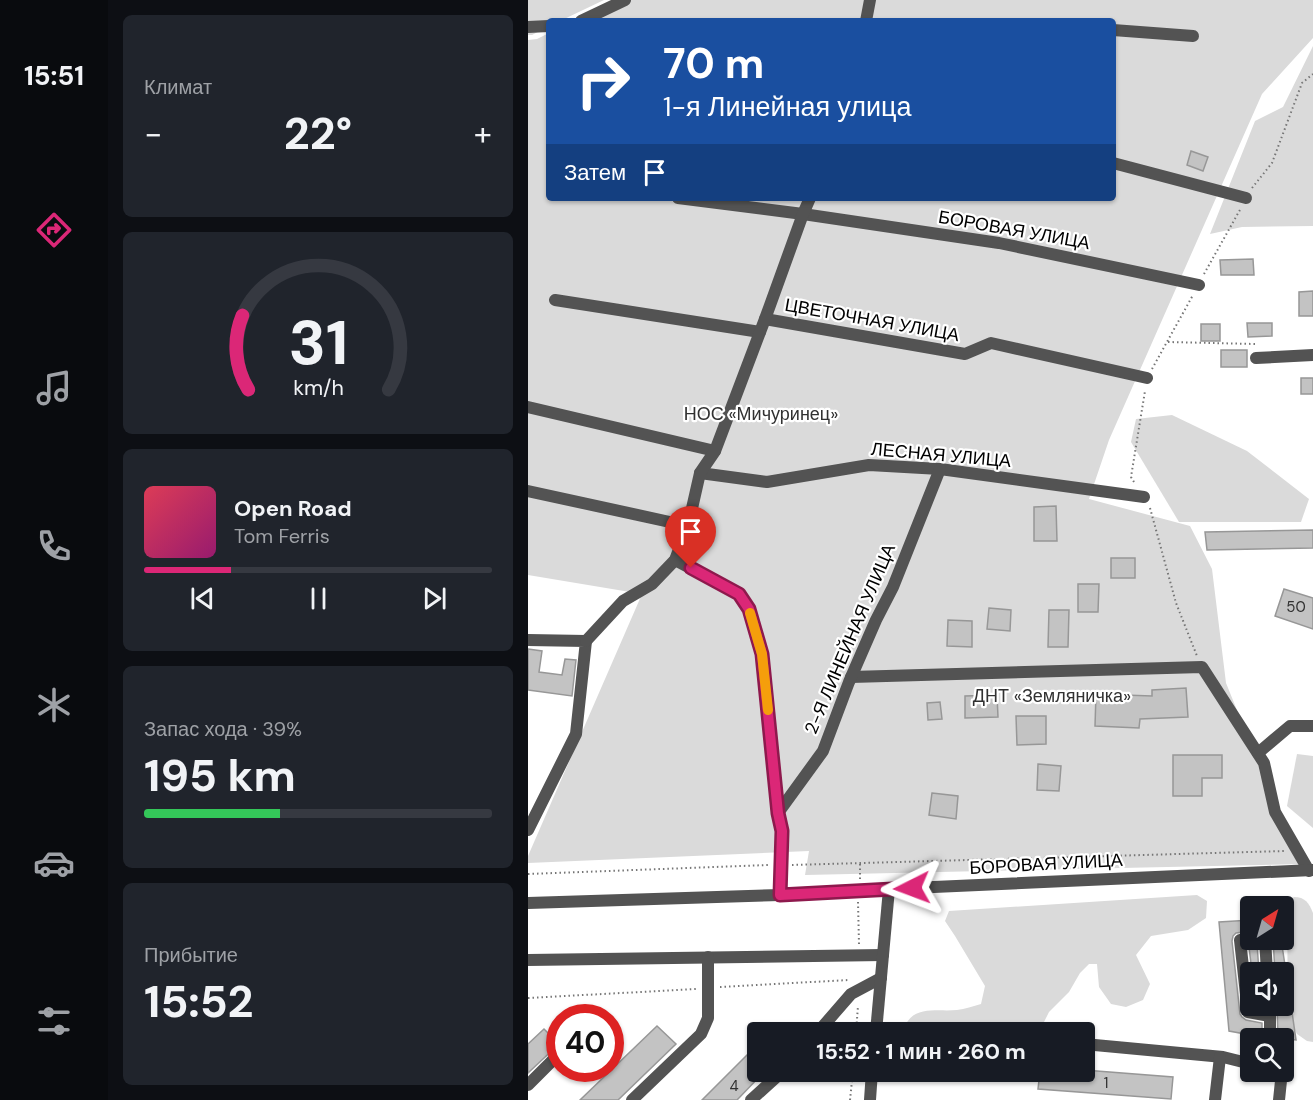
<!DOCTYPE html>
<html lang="ru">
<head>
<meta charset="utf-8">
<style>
	body { margin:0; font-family:"DM Sans",sans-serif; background:#20242c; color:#f1f3f6; height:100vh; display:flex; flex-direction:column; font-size:22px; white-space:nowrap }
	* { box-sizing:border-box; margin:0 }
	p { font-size:20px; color:#9ea1a6 }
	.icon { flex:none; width:33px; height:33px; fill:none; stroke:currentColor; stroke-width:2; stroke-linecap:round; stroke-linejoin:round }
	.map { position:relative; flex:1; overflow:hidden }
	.drawer { display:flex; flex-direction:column; gap:15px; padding:15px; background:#0d0f14; width:420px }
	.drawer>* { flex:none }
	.banner { position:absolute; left:18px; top:18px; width:570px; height:183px; border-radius:6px; box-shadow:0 2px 4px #0004; background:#1a4fa0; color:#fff; overflow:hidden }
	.needle { width:39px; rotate:37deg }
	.controls { position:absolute; left:712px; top:896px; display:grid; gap:12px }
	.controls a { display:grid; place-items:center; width:54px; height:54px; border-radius:6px; background:#171b24; box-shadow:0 2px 4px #0004; font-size:30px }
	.speed { position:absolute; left:18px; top:1004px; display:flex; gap:12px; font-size:30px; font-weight:700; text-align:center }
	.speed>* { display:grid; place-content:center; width:78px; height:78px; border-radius:50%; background:#171b24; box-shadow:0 2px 4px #0004; line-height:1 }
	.speed .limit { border:9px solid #d22; background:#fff; color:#111 }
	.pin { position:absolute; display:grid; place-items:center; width:51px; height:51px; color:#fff; margin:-62px -26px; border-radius:50% 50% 50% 0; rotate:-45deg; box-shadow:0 0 6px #0007 }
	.pin .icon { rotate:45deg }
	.me { position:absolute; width:66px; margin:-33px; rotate:267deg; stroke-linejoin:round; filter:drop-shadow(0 0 4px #0008) }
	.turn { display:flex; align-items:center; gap:21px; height:126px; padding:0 18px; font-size:27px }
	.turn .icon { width:78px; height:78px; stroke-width:2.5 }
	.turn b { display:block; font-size:42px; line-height:51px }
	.then { display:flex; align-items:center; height:57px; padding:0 18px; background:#0003; gap:12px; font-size:22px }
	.big { font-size:45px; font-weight:700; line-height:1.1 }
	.drawer .tile { flex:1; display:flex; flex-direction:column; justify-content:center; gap:9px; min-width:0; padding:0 21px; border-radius:9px; background:#20242c }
	.drawer .dial { align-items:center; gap:0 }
	.dial svg { height:156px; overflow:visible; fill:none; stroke:#363941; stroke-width:7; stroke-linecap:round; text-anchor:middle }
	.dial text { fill:#f1f3f6; stroke:none }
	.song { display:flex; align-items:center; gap:18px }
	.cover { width:72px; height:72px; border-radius:9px; background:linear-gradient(135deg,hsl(350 70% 55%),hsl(320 70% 35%)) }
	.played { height:6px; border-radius:3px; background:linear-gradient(90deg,#db2777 25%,#363941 25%) }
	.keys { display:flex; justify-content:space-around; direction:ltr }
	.heat { display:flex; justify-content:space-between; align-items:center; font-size:33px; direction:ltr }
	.charge { height:9px; border-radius:4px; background:linear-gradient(90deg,#34c759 39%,#363941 0) }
	.trip { position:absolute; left:219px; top:1022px; width:348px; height:60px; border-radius:6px; background:#171b24; box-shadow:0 2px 4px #0004; font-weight:700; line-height:60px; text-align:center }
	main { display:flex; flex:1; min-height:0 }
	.tab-bar { display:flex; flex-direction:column; width:108px; justify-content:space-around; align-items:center; background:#090b0e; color:#9ea1a6 }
	.tab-bar .icon { width:42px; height:42px }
	.tab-bar .active { color:#db2777 }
	.tab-bar b { font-size:27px; color:#f1f3f6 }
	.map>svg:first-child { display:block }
</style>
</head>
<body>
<main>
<nav class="tab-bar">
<b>15:51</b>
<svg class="icon active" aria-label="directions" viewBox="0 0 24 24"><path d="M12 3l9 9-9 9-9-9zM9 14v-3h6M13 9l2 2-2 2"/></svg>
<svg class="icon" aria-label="music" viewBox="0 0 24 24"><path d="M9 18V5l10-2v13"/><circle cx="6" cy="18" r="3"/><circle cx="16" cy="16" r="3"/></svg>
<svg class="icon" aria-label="phone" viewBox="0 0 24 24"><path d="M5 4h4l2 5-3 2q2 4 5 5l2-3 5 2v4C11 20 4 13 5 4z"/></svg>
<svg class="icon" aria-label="climate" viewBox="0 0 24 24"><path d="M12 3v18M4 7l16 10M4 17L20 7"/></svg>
<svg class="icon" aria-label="car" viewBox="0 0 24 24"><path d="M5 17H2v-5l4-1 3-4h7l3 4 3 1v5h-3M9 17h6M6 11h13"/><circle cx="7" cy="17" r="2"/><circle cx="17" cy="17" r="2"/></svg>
<svg class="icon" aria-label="filters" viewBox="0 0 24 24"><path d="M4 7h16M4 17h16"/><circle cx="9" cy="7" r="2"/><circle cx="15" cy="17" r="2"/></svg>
</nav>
<section class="drawer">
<div class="tile"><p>Климат</p>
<div class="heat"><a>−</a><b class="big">22°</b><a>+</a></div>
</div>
<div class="tile dial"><svg viewBox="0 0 100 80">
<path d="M14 69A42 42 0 1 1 86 69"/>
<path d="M14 69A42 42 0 0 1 11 31" stroke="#db2777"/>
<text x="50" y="56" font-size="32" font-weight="700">31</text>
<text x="50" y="72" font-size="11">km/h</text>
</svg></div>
<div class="tile">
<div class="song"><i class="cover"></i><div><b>Open Road</b><p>Tom Ferris</p></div></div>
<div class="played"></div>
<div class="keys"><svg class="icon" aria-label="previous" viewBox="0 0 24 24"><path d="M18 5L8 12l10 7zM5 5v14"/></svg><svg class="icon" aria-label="pause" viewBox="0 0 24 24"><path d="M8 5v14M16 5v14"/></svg><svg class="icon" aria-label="next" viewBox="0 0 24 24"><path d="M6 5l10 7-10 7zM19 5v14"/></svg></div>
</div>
<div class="tile"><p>Запас хода · 39%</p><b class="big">195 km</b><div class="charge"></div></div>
<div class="tile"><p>Прибытие</p><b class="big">15:52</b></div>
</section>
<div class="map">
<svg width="785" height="1100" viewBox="0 0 785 1100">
	<rect width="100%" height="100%" fill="#fff"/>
	<g fill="#dadada">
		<polygon points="0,0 76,0 32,21 21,21 21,26 4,35 0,35"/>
		<polygon points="95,0 785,0 785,38 734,94 581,440 561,499 662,526 684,569 698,683 758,831 776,864 277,875 281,851 0,863 0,856 114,594 0,575 0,40 9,39 21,33 21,198 585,198 585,21 48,21"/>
		<polygon points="785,46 785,226 714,227 682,234 727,121 755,107"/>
		<polygon points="644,415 719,451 781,499 773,522 651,522 603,442 608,419"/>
		<polygon points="769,754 785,756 785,828 759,806"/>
		<path d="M669 895 679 901 678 918 660 930 623 936 608 955 622 984 615 1000 598 1007 583 1004 571 987 569 964H561L552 973 541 992 521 1012 511 1032H375C382 1004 408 1012 429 1010 437 1009 445 1006 453 1004L457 986 427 936 417 921 421 911Z"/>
		<path d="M766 897C777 897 781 903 785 913V1042L779 1041 769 1034 760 1017 759 909 761 901Z"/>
	</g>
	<g fill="#c3c3c3" stroke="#979797" stroke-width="1.5">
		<polygon points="663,151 680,157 675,171 659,165"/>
		<polygon points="725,259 726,275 693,275 692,260"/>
		<polygon points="785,291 785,316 771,316 771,292"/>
		<polygon points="719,323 744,323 744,336 720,337"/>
		<rect x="673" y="324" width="19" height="17"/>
		<rect x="693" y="350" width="26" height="17"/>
		<rect x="773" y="378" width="12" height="16"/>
		<polygon points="528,506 529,541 506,541 506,507"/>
		<polygon points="785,530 785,548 679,550 677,532"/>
		<rect x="583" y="558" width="24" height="20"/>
		<polygon points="550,584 571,584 570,612 550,612"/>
		<polygon points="756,589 785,598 785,629 747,616"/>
		<polygon points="461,608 483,610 482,631 459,629"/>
		<polygon points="521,610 541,610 540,647 520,647"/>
		<polygon points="420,620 444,621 444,647 419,646"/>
		<polygon points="0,649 14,651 11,672 34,675 37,659 48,660 44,696 0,690"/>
		<polygon points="658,688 660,717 612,719 611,728 567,726 568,694 624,696 624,690"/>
		<polygon points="469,695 470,717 437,718 437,696"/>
		<polygon points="412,702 414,719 400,720 399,703"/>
		<polygon points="488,716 518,716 518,744 489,745"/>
		<polygon points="645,755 694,755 694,778 674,778 674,796 645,796"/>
		<polygon points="510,764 533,766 531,791 509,790"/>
		<polygon points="404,793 430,796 428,819 401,815"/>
		<polygon points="723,920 723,931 708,933 705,936 704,941 712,1014 714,1017 718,1020 734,1023 734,1037 701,1031 691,922"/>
		<polygon points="745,939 753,939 758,972 747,972"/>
		<polygon points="729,944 731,972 724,972 721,947"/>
		<polygon points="749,1005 763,1005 768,1040 750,1038"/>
		<polygon points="129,1026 148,1044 90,1100 52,1100"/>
		<polygon points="16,1029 31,1044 0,1073 0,1044"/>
		<polygon points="230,1044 230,1071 237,1071 209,1100 174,1100"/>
		<polygon points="556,1070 645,1077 643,1099 510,1089 512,1071 556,1071"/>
	</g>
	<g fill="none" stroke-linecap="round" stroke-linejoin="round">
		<g stroke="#757575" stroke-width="2" stroke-dasharray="1.5 3" stroke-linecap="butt">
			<polyline points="724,188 744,163 774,83 785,74"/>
			<polyline points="676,274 713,208"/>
			<polyline points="640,342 727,344"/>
			<polyline points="624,369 665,295"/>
			<polyline points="606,482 603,477 617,391"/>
			<polyline points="622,508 648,603 669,656"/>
			<polyline points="264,865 756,851"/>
			<polyline points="0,874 240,865"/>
			<polyline points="332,879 332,863"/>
			<polyline points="330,902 331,944"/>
			<polyline points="192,987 321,980"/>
			<polyline points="0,998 168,989"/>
			<polyline points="328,1032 330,1006"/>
			<polyline points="322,1100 325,1071"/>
		</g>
		<g stroke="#535353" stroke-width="12">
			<polyline points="53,21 97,0"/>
			<polyline points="338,21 342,0"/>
			<polyline points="0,27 21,26"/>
			<polyline points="585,30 665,36"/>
			<polyline points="585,163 718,198"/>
			<polyline points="150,198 275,214 471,243 671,285"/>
			<polyline points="27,300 232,332"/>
			<polyline points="237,319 437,354 463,343 619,378"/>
			<polyline points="728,358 785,355"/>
			<polyline points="0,407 187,451"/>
			<polyline points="172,473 239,482 341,465 412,469 616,497"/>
			<polyline points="0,491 160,526"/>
			<polyline points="147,560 211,594 221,609 234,654 250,813 254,831 252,895"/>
			<polyline points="0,640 58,641 48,734 0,830"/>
			<polyline points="58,641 95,601 124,584 147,560 160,526 172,473 187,451 237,319 275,214 282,198"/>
			<polyline points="323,677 674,667 736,763 747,812 781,871"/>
			<polyline points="730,753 762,726 785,726"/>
			<polyline points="250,813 295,751 321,682 348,620 365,587 412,469"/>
			<polyline points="0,903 252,895 361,889 785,870"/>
			<polyline points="723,939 712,940 720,1012 742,1016 741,1005"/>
			<polyline points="737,939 739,972"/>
			<polyline points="0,960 355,955"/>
			<polyline points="742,1016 742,1038"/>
			<polyline points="290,1032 323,994 353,978"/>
			<polyline points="348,1032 361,889"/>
			<polyline points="556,1044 695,1057 723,1064"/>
			<polyline points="756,1057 759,1061 756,1067"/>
			<polyline points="0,1085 26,1059"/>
			<polyline points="104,1100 173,1034 180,1018 180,957"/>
			<polyline points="223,1100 255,1071"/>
			<polyline points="342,1100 344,1071"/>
			<polyline points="687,1100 692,1057"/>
			<polyline points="751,1100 754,1071"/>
		</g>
	</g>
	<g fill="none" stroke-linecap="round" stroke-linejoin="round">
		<g stroke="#8e194d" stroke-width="15">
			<polyline id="route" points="163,568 211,594 221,609 234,654 250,813 254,831 252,895 384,888"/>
		</g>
		<use href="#route" stroke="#db2777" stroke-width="10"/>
		<polyline stroke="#f59e0b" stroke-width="10" points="222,613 234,654 240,710"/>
	</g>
	<g text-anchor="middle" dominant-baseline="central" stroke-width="4.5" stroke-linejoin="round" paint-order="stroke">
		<g font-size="15" fill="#313131">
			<text x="768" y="607">50</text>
			<text x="578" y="1083">1</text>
			<text x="206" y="1086">4</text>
		</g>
		<g font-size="18" fill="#000" stroke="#fff">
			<text transform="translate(486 230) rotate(10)">БОРОВАЯ УЛИЦА</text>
			<text transform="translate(344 320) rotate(10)">ЦВЕТОЧНАЯ УЛИЦА</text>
			<text transform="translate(413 455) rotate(5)">ЛЕСНАЯ УЛИЦА</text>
			<text transform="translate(322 639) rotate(-67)">2-Я ЛИНЕЙНАЯ УЛИЦА</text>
			<text transform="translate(518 864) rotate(-3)">БОРОВАЯ УЛИЦА</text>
		</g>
		<g font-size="18" fill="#313131" stroke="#fff">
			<text x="233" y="414">НОС «Мичуринец»</text>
			<text x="524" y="696">ДНТ «Земляничка»</text>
		</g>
	</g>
</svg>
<div class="controls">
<a><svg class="needle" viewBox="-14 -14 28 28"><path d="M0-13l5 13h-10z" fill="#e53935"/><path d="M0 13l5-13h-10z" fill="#9ea1a6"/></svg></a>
<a><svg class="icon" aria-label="sound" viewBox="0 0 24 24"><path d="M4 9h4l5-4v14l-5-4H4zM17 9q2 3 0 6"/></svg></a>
<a><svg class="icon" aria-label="search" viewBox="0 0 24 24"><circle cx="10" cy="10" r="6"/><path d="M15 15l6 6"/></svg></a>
</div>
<div class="speed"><div class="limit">40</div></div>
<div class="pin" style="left:163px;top:568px;background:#d93025"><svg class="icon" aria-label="arrive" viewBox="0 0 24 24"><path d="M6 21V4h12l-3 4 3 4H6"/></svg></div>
<svg class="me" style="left:384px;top:888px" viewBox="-20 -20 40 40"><path d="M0-17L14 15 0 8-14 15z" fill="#db2777" stroke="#fff" stroke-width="4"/></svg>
<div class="trip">15:52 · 1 мин · 260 m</div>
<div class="banner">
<div class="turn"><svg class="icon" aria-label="right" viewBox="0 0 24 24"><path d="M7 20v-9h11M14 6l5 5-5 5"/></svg><div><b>70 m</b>1-я Линейная улица</div></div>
<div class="then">Затем<svg class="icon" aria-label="arrive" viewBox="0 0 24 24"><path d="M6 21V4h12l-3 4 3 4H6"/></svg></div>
</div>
</div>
</main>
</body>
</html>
